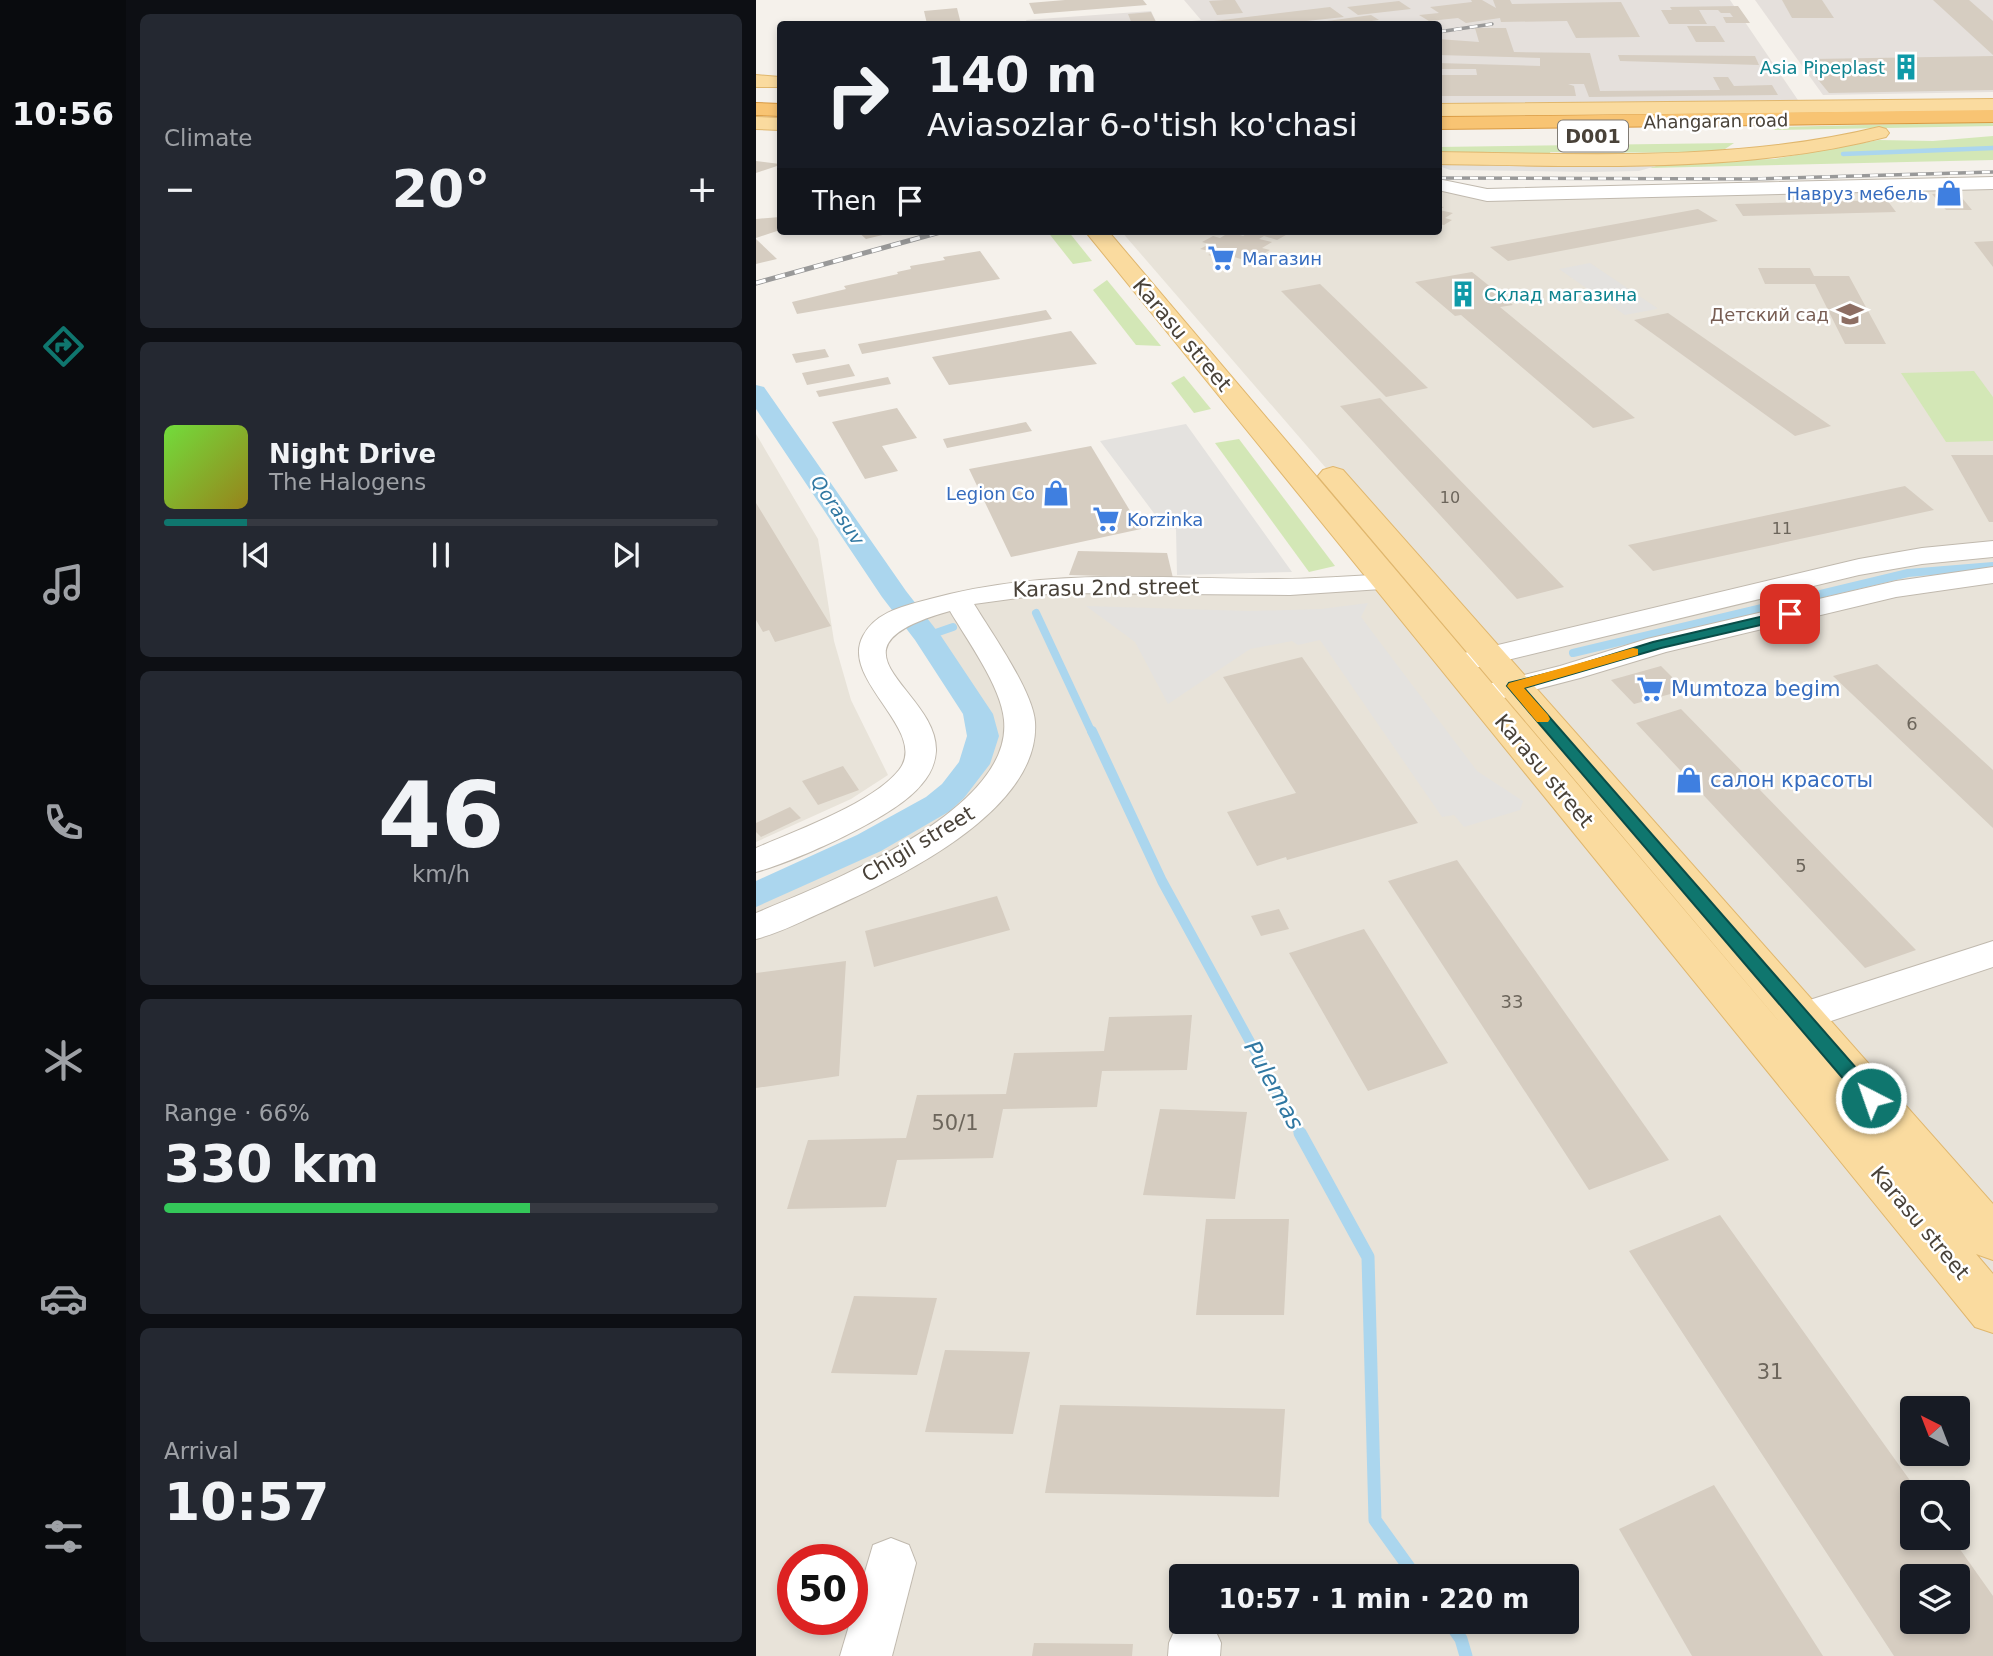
<!DOCTYPE html>
<html lang="en">
<head>
<meta charset="utf-8">
<style>
	body { margin:0; font-family:"DejaVu Sans",sans-serif; background:#242831; color:#f1f3f6; height:100vh; display:flex; flex-direction:column; font-size:26px; white-space:nowrap }
	* { box-sizing:border-box; margin:0 }
	p { font-size:23px; color:#9ea1a6 }
	.icon { flex:none; width:38px; height:38px; fill:none; stroke:currentColor; stroke-width:2; stroke-linecap:round; stroke-linejoin:round }
	.map { position:relative; flex:1; overflow:hidden }
	.drawer { display:flex; flex-direction:column; gap:14px; padding:14px; background:#0d0f14; width:630px }
	.drawer>* { flex:none }
	.top-card { position:absolute; left:21px; top:21px; width:665px; height:214px; border-radius:7px; box-shadow:0 4px 10px #0003; background:#171b24; color:#f1f3f6; overflow:hidden }
	.needle { width:46px; rotate:318deg }
	.tools { position:absolute; left:1144px; top:1396px; display:grid; gap:14px }
	.tools a { display:grid; place-items:center; width:70px; height:70px; border-radius:7px; background:#171b24; box-shadow:0 4px 10px #0003; font-size:35px }
	.speed { position:absolute; left:21px; top:1544px; display:flex; gap:14px; font-size:35px; font-weight:700; text-align:center }
	.speed>* { display:grid; place-content:center; width:91px; height:91px; border-radius:50%; background:#171b24; box-shadow:0 4px 10px #0003; line-height:1 }
	.speed .limit { border:10px solid #d22; background:#fff; color:#111 }
	.pin { position:absolute; display:grid; place-items:center; width:60px; height:60px; color:#fff; margin:-30px; border-radius:14px; box-shadow:0 4px 10px #0006 }
	.me { position:absolute; width:77px; margin:-38px; rotate:319deg; stroke-linejoin:round; filter:drop-shadow(0 0 5px #0008) }
	.turn { display:flex; align-items:center; gap:24px; height:147px; padding:0 35px; font-size:32px }
	.turn .icon { width:91px; height:91px; stroke-width:2.5 }
	.turn b { display:block; font-size:49px; line-height:60px }
	.then { display:flex; align-items:center; height:66px; padding:0 35px; background:#0003; gap:14px; font-size:26px }
	.big { font-size:52px; font-weight:700; line-height:1.1 }
	.drawer .widget { flex:1; display:flex; flex-direction:column; justify-content:center; gap:10px; min-width:0; padding:0 24px; border-radius:10px; background:#242831 }
	.drawer .dial { align-items:center; gap:0 }
	.dial b { font-size:91px; line-height:1 }
	.song { display:flex; align-items:center; gap:21px }
	.cover { width:84px; height:84px; border-radius:10px; background:linear-gradient(135deg,hsl(100 70% 55%),hsl(50 70% 35%)) }
	.played { height:7px; border-radius:4px; background:linear-gradient(90deg,#0f766e 15%,#363941 15%) }
	.keys { display:flex; justify-content:space-around; direction:ltr }
	.heat { display:flex; justify-content:space-between; align-items:center; font-size:38px; direction:ltr }
	.charge { height:10px; border-radius:5px; background:linear-gradient(90deg,#34c759 66%,#363941 0) }
	.trip { position:absolute; left:413px; top:1564px; width:410px; height:70px; border-radius:7px; background:#171b24; box-shadow:0 4px 10px #0003; font-weight:700; line-height:70px; text-align:center }
	main { display:flex; flex:1; min-height:0 }
	.menu { display:flex; flex-direction:column; width:126px; justify-content:space-around; align-items:center; background:#090b0e; color:#9ea1a6 }
	.menu .icon { width:49px; height:49px }
	.menu .active { color:#0f766e }
	.menu b { font-size:32px; color:#f1f3f6 }
	.map>svg:first-child { display:block }
</style>
</head>
<body>
<main>
<nav class="menu">
<b>10:56</b>
<svg class="icon active" aria-label="directions" viewBox="0 0 24 24"><path d="M12 3l9 9-9 9-9-9zM9 14v-3h6M13 9l2 2-2 2"/></svg>
<svg class="icon" aria-label="music" viewBox="0 0 24 24"><path d="M9 18V5l10-2v13"/><circle cx="6" cy="18" r="3"/><circle cx="16" cy="16" r="3"/></svg>
<svg class="icon" aria-label="phone" viewBox="0 0 24 24"><path d="M5 4h4l2 5-3 2q2 4 5 5l2-3 5 2v4C11 20 4 13 5 4z"/></svg>
<svg class="icon" aria-label="climate" viewBox="0 0 24 24"><path d="M12 3v18M4 7l16 10M4 17L20 7"/></svg>
<svg class="icon" aria-label="car" viewBox="0 0 24 24"><path d="M5 17H2v-5l4-1 3-4h7l3 4 3 1v5h-3M9 17h6M6 11h13"/><circle cx="7" cy="17" r="2"/><circle cx="17" cy="17" r="2"/></svg>
<svg class="icon" aria-label="filters" viewBox="0 0 24 24"><path d="M4 7h16M4 17h16"/><circle cx="9" cy="7" r="2"/><circle cx="15" cy="17" r="2"/></svg>
</nav>
<section class="drawer">
<div class="widget"><p>Climate</p>
<div class="heat"><a>−</a><b class="big">20°</b><a>+</a></div>
</div>
<div class="widget">
<div class="song"><i class="cover"></i><div><b>Night Drive</b><p>The Halogens</p></div></div>
<div class="played"></div>
<div class="keys"><svg class="icon" aria-label="previous" viewBox="0 0 24 24"><path d="M18 5L8 12l10 7zM5 5v14"/></svg><svg class="icon" aria-label="pause" viewBox="0 0 24 24"><path d="M8 5v14M16 5v14"/></svg><svg class="icon" aria-label="next" viewBox="0 0 24 24"><path d="M6 5l10 7-10 7zM19 5v14"/></svg></div>
</div>
<div class="widget dial"><b>46</b><p>km/h</p></div>
<div class="widget"><p>Range · 66%</p><b class="big">330 km</b><div class="charge"></div></div>
<div class="widget"><p>Arrival</p><b class="big">10:57</b></div>
</section>
<div class="map">
<svg width="1237" height="1656" viewBox="0 0 1237 1656">
	<rect width="100%" height="100%" fill="#f5f1eb"/>
	<g fill="#e8e3d9" fill-rule="evenodd">
		<path d="M1237 183V1656H0V895L113 843 182 804 197 791 218 764 224 751 226 724 167 631 177 606 240 590 631 582 665 578 365 231H682L683 184 705 191ZM1157 1409H1202V1454H1157ZM1157 1493H1202V1538H1157ZM37 1559H96V1619H37ZM425 1577H810V1622H425ZM1157 1577H1202V1622H1157Z"/>
		<polygon points="0,434 62,539 78,641 95,700 132,775 95,799 0,842"/>
	</g>
	<g fill="#e5e0dc">
		<polygon points="428,0 974,0 1046,106 683,107 682,24 439,24 436,21 445,20"/>
		<polygon points="999,0 1237,0 1237,92 1067,95"/>
		<polygon points="395,11 401,24 272,24 270,20"/>
	</g>
	<g fill="#d3e7b6">
		<polygon points="1237,122 1237,126 1019,130 1017,127"/>
		<polygon points="1237,136 1237,160 893,168 914,162 1018,159 1123,140 1177,141"/>
		<polygon points="978,143 969,149 954,153 794,152 795,156 683,155 682,147"/>
		<polygon points="291,231 312,231 336,261 317,264"/>
		<polygon points="351,280 405,346 380,345 337,290"/>
		<polygon points="1218,371 1237,397 1237,441 1190,442 1145,373"/>
		<polygon points="428,376 455,409 438,413 415,383"/>
		<polygon points="483,439 579,566 553,572 459,443"/>
	</g>
	<g fill="#e4e2df">
		<polygon points="683,160 914,162 883,171 835,172 694,170 683,166"/>
		<polygon points="834,263 901,308 901,309 869,315 803,269"/>
		<polygon points="430,424 536,572 421,575 420,529 409,528 344,441"/>
		<polygon points="612,603 605,617 721,771 767,801 764,810 708,827 698,815 686,817 564,640 542,645 536,641 494,649 412,704 379,642 330,606 493,611 565,609"/>
	</g>
	<g fill="none" stroke-linecap="round" stroke-linejoin="round">
		<polyline stroke="#abd6ee" stroke-width="4.5" points="1087,154 1237,148"/>
		<g stroke="#abd6ee" stroke-width="8">
			<polyline points="280,613 336,733"/>
			<polyline points="171,636 197,627"/>
			<polyline points="817,653 1152,573 1237,566"/>
		</g>
		<polyline stroke="#abd6ee" stroke-width="10" points="336,731 406,881 545,1135"/>
		<g stroke="#abd6ee" stroke-width="13">
			<polyline points="544,1133 612,1257 619,1520 660,1577"/>
			<polyline points="693,1622 705,1639 710,1656"/>
		</g>
		<polygon fill="#abd6ee" fill-rule="evenodd" points="0,385 8,387 150,591 185,636 237,714 243,736 234,764 208,798 194,811 125,851 0,907 0,881 101,835 170,797 186,784 203,762 211,736 207,714 159,640 126,597 0,409"/>
	</g>
	<g fill="#d6cdc1" fill-rule="evenodd">
		<polygon points="309,0 387,0 391,5 278,14 273,3"/>
		<polygon points="469,0 479,0 487,13 461,15 453,1"/>
		<polygon points="715,0 726,0 740,8 737,0 754,0 756,4 865,2 884,37 820,38 811,21 745,22 744,18 710,23 702,18 673,21 663,15 683,13 674,7 716,2"/>
		<polygon points="1026,0 1066,0 1078,18 1036,18"/>
		<polygon points="1177,0 1213,0 1237,21 1237,55"/>
		<polygon points="643,1 655,9 602,15 591,7"/>
		<polygon points="982,6 994,23 970,23 967,17 977,17 974,13 965,13 962,10 943,10 951,24 913,24 905,10 916,10 914,7"/>
		<polygon points="574,7 588,17 522,24 462,24 458,21"/>
		<polygon points="201,8 205,24 171,24 168,11"/>
		<polygon points="395,12 401,24 376,24 372,14"/>
		<polygon points="615,15 623,20 594,24 549,24"/>
		<polygon points="931,26 959,26 969,42 940,42"/>
		<polygon points="719,28 750,28 758,52 834,53 844,91 964,90 957,77 972,77 978,86 1016,85 1022,95 833,97 828,84 812,84 818,86 820,96 682,96 682,75 721,75 720,69 682,69 682,63 784,66 784,58 682,55 682,39 723,42"/>
		<polygon points="862,55 999,56 1003,65 864,61"/>
		<polygon points="1237,56 1237,90 1073,93 1059,76 1070,75 1056,59"/>
		<polygon points="0,161 24,164 24,165 0,173"/>
		<polygon points="1202,193 1216,210 1190,210 1176,194"/>
		<polygon points="1131,200 1140,212 987,216 979,204"/>
		<polygon points="682,206 688,207 683,210 697,213 689,218 696,220 688,225 682,224"/>
		<polygon points="942,209 962,221 752,261 734,247"/>
		<polygon points="24,217 24,230 0,238 0,219"/>
		<polygon points="101,231 139,231 139,232 110,239"/>
		<polygon points="495,231 537,231 521,240 508,236 503,239 516,242 506,248 514,250 503,256 494,254 485,259 474,256 468,259 452,255 458,252 444,249 453,244 446,242 457,236 464,238 474,232 487,236"/>
		<polygon points="0,239 21,259 0,264"/>
		<polygon points="1237,241 1237,267 1218,242"/>
		<polygon points="224,251 244,279 41,314 36,302 90,289 88,286 142,274 141,272 155,269 154,266 189,260 187,257"/>
		<polygon points="1002,268 1054,268 1058,276 1093,276 1130,344 1089,344 1059,284 1009,284"/>
		<polygon points="716,272 757,305 744,307 879,418 837,428 705,315 699,316 659,282"/>
		<polygon points="564,284 672,388 630,397 525,291"/>
		<polygon points="290,310 296,319 106,354 102,344"/>
		<polygon points="912,313 1075,426 1039,436 878,320"/>
		<polygon points="315,331 341,364 193,385 176,357"/>
		<polygon points="69,349 73,357 40,363 36,354"/>
		<polygon points="93,364 99,376 51,385 46,373"/>
		<polygon points="132,377 135,384 63,397 60,391"/>
		<polygon points="624,398 808,587 761,599 584,406"/>
		<polygon points="141,408 161,438 126,446 142,471 109,479 76,422"/>
		<polygon points="270,422 276,431 191,448 187,439"/>
		<polygon points="335,446 385,529 255,557 213,469"/>
		<polygon points="1195,455 1237,455 1237,522 1233,522"/>
		<polygon points="1149,486 1178,510 897,571 872,545"/>
		<polygon points="0,503 8,516 75,626 19,642 13,630 7,632 0,620"/>
		<polygon points="322,551 411,553 417,578 313,575"/>
		<polygon points="546,657 662,823 531,860 530,857 501,866 471,812 540,793 467,677"/>
		<polygon points="1121,664 1237,770 1237,828 1077,676"/>
		<polygon points="905,666 929,690 878,704 855,680"/>
		<polygon points="925,709 1160,950 1109,968 880,723"/>
		<polygon points="87,766 103,790 62,805 46,781"/>
		<polygon points="34,807 45,818 5,837 0,832 0,823"/>
		<polygon points="701,860 913,1160 833,1190 632,881"/>
		<polygon points="241,896 254,930 118,967 109,931"/>
		<polygon points="523,909 533,929 505,936 495,916"/>
		<polygon points="608,929 692,1063 612,1091 533,953"/>
		<polygon points="90,961 83,1076 0,1088 0,973"/>
		<polygon points="436,1015 431,1070 346,1071 341,1107 247,1109 237,1158 141,1160 130,1207 31,1209 52,1140 150,1138 161,1095 250,1094 258,1053 348,1051 353,1017"/>
		<polygon points="404,1109 491,1112 479,1199 387,1195"/>
		<path d="M964 1215 1163 1493H1157V1538H1196L1237 1596V1656H1138L873 1251ZM1157 1577H1202V1622H1157Z"/>
		<polygon points="450,1219 533,1219 528,1315 440,1315"/>
		<polygon points="98,1296 181,1298 161,1375 75,1373"/>
		<polygon points="189,1350 274,1352 257,1434 169,1432"/>
		<polygon points="304,1405 529,1409 523,1497 289,1493"/>
		<polygon points="958,1485 1067,1656 936,1656 863,1529"/>
		<polygon points="278,1643 377,1644 376,1656 276,1656"/>
	</g>
	<g fill="none" stroke-linecap="round" stroke-linejoin="round">
		<g stroke="#c0b9ae" stroke-width="2">
			<g id="minor">
				<polygon points="1237,177 1237,189 731,201 682,190 682,179 731,189"/>
				<polygon points="1237,541 1237,557 1166,564 1103,575 706,671 696,668 691,662 696,656 1103,559 1166,548"/>
				<polygon points="1237,567 1237,583 1140,597 910,652 824,678 732,702 721,699 717,693 721,687 804,666 891,639 1140,581"/>
				<path d="M631 574 641 576 645 582 641 588 534 595 299 593 218 604C235 632 277 691 279 722 285 812 137 881 69 911 46 921 24 933 0 939V913C69 884 257 812 248 720 245 686 211 640 194 611 57 649 182 689 180 751 179 765 174 775 165 785 140 817 40 861 0 872V848C39 831 117 803 143 770 174 731 83 680 107 636 120 611 149 606 174 599 289 567 402 579 520 579 557 579 594 576 631 574Z"/>
				<polygon points="1237,941 1237,967 1045,1031 1032,1027 1026,1017 1032,1007"/>
				<polygon points="135,1538 153,1545 160,1563 136,1656 84,1656 117,1545"/>
				<polygon points="426,1622 457,1625 465,1643 464,1656 412,1656 413,1643 421,1625"/>
			</g>
		</g>
		<g stroke="#e0b76e" stroke-width="2">
			<g id="major">
				<polygon points="0,75 24,77 24,87 0,87"/>
				<polygon points="1237,99 1237,111 682,116 682,104"/>
				<polygon points="0,117 24,118 24,130 0,129"/>
				<path d="M1123 127 1130 129 1133 133 1130 137C985 174 832 166 682 164V152C829 154 980 162 1123 127Z"/>
				<polygon points="329,231 352,231 1043,1045 567,482 562,476 567,470 577,467 587,470 1237,1204 1237,1260 1220,1254 1237,1274 1237,1333 1219,1327"/>
			</g>
		</g>
		<g stroke="#d89942" stroke-width="2">
			<g id="highway">
				<polygon points="0,103 24,104 24,116 0,115"/>
				<polygon points="1237,110 1237,122 682,129 682,117"/>
			</g>
		</g>
		<use href="#minor" fill="#fff" fill-rule="evenodd"/>
		<use href="#major" fill="#fadb9f" fill-rule="evenodd"/>
		<use href="#highway" fill="#f8c473" fill-rule="evenodd"/>
		<g stroke="#999" stroke-width="3.5">
			<g id="rail-far1">
				<polyline points="682,32 736,24"/>
				<polyline points="682,178 996,179 1237,172"/>
			</g>
		</g>
		<g stroke="#999" stroke-width="5">
			<polyline id="rail" points="0,283 188,231"/>
		</g>
		<use href="#rail-far1" stroke="#fff" stroke-width="2.5" stroke-dasharray="8" stroke-linecap="butt"/>
		<use href="#rail" stroke="#fff" stroke-width="3.5" stroke-dasharray="10" stroke-linecap="butt"/>
	</g>
	<polygon fill="#0f766e" stroke="#0a4d48" stroke-width="2" points="1034,610 1041,614 1039,617 905,648 768,688 1122,1093 1124,1098 1122,1103 1115,1105 1108,1103 751,686 753,683 809,669 897,642"/>
	<polygon fill="#f59e0b" points="877,648 882,649 882,655 768,688 792,715 794,719 792,722 781,722 751,686 753,683"/>
	<defs>
		<g id="building-bare" transform="scale(2.1)"><path d="M-4-6H4V6H1V3H-1V6H-4ZM-2.5-4.3h1.7v1.8h-1.7ZM.8-4.3h1.7v1.8H.8ZM-2.5-1h1.7V.8h-1.7ZM.8-1h1.7V.8H.8Z" fill="#0f9aa8" stroke="#fff" stroke-width="2.5" paint-order="stroke"/></g>
		<g id="shop-bare" transform="scale(2.1)"><path d="M-5-2.5h2.3a2.7 3.5 0 0 1 5.4 0H5L5.5 6h-11ZM-1.5-2.5h3a1.5 2.3 0 0 0-3 0Z" fill="#3f7fe0" stroke="#fff" stroke-width="2.5" paint-order="stroke"/></g>
		<g id="supermarket-bare" transform="scale(2.1)"><path d="M-6-5.5h2.5l.6 2H6L4.5 2H-2.5L-4.4-4H-6ZM-1.5 3.2a1.3 1.3 0 1 0 .1 0ZM3 3.2a1.3 1.3 0 1 0 .1 0Z" fill="#3f7fe0" stroke="#fff" stroke-width="2.5" paint-order="stroke"/></g>
		<g id="school-bare" transform="scale(2.1)"><path d="M0-5L7-2L0 1L-7-2ZM-4 1L0 2.5L4 1V4Q0 6-4 4Z" fill="#8d6e63" stroke="#fff" stroke-width="2.5" paint-order="stroke"/></g>
	</defs>
	<g fill-rule="evenodd">
		<use href="#building-bare" x="1150" y="67"/>
		<use href="#shop-bare" x="1193" y="193"/>
		<use href="#supermarket-bare" x="465" y="258"/>
		<use href="#building-bare" x="707" y="294"/>
		<use href="#school-bare" x="1094" y="314"/>
		<use href="#shop-bare" x="300" y="493"/>
		<use href="#supermarket-bare" x="350" y="519"/>
		<use href="#supermarket-bare" x="894" y="689"/>
		<use href="#shop-bare" x="933" y="780"/>
	</g>
	<g text-anchor="middle" dominant-baseline="central" stroke-width="5" stroke-linejoin="round" paint-order="stroke">
		<g font-size="16" fill="#6c655b">
			<text x="694" y="497">10</text>
			<text x="1026" y="528">11</text>
		</g>
		<g font-size="18" fill="#0d838f" stroke="#fff" text-anchor="end">
			<text x="1129" y="67">Asia Pipeplast</text>
			<text x="728" y="294" text-anchor="start">Склад магазина</text>
		</g>
		<g font-size="18" fill="#494239" stroke="#fff">
			<text transform="translate(960 121) rotate(-1)">Ahangaran road</text>
		</g>
		<g font-size="18" fill="#366cbe" stroke="#fff" text-anchor="end">
			<text x="1172" y="193">Навруз мебель</text>
			<text x="486" y="258" text-anchor="start">Магазин</text>
			<text x="279" y="493">Legion Co</text>
			<text x="371" y="519" text-anchor="start">Korzinka</text>
		</g>
		<g font-size="18" fill="#785e54" stroke="#fff" text-anchor="end">
			<text x="1073" y="314">Детский сад</text>
		</g>
		<g font-size="18" fill="#6c655b">
			<text x="1156" y="723">6</text>
			<text x="1045" y="865">5</text>
			<text x="756" y="1001">33</text>
		</g>
		<rect fill="#fff" stroke="#807b74" stroke-width="2" x="802" y="120.5" width="70" height="31" rx="5"/>
		<g font-size="19" font-weight="bold" fill="#494239">
			<text x="837" y="136">D001</text>
		</g>
		<g font-size="19" font-style="italic" fill="#3178a2" stroke="#fff">
			<text transform="translate(82 510) rotate(56)">Qorasuv</text>
		</g>
		<g font-size="21" fill="#494239" stroke="#fff">
			<text transform="translate(426 335) rotate(50)">Karasu street</text>
			<text transform="translate(350 588) rotate(-1)">Karasu 2nd street</text>
			<text transform="translate(788 771) rotate(50)">Karasu street</text>
			<text transform="translate(162 844) rotate(-31)">Chigil street</text>
			<text transform="translate(1164 1223) rotate(50)">Karasu street</text>
		</g>
		<g font-size="21" fill="#366cbe" stroke="#fff" text-anchor="start">
			<text x="915" y="689">Mumtoza begim</text>
			<text x="954" y="780">салон красоты</text>
		</g>
		<g font-size="21" fill="#6c655b">
			<text x="199" y="1123">50/1</text>
			<text x="1014" y="1372">31</text>
		</g>
		<g font-size="23" font-style="italic" fill="#3178a2" stroke="#fff">
			<text transform="translate(518 1085) rotate(61)">Pulemas</text>
		</g>
	</g>
</svg>
<div class="tools">
<a><svg class="needle" viewBox="-14 -14 28 28"><path d="M0-13l5 13h-10z" fill="#e53935"/><path d="M0 13l5-13h-10z" fill="#9ea1a6"/></svg></a>
<a><svg class="icon" aria-label="search" viewBox="0 0 24 24"><circle cx="10" cy="10" r="6"/><path d="M15 15l6 6"/></svg></a>
<a><svg class="icon" aria-label="layers" viewBox="0 0 24 24"><path d="M12 4l9 5-9 5-9-5zM3 14l9 5 9-5"/></svg></a>
</div>
<div class="speed"><div class="limit">50</div></div>
<div class="pin" style="left:1034px;top:614px;background:#d93025"><svg class="icon" aria-label="arrive" viewBox="0 0 24 24"><path d="M6 21V4h12l-3 4 3 4H6"/></svg></div>
<svg class="me" style="left:1115px;top:1098px" viewBox="-20 -20 40 40"><circle r="17" fill="#0f766e" stroke="#fff" stroke-width="3"/><path d="M0-11L8 9 0 5-8 9z" fill="#fff"/></svg>
<div class="trip">10:57 · 1 min · 220 m</div>
<div class="top-card">
<div class="turn"><svg class="icon" aria-label="right" viewBox="0 0 24 24"><path d="M7 20v-9h11M14 6l5 5-5 5"/></svg><div><b>140 m</b>Aviasozlar 6-o'tish ko'chasi</div></div>
<div class="then">Then<svg class="icon" aria-label="arrive" viewBox="0 0 24 24"><path d="M6 21V4h12l-3 4 3 4H6"/></svg></div>
</div>
</div>
</main>
</body>
</html>
